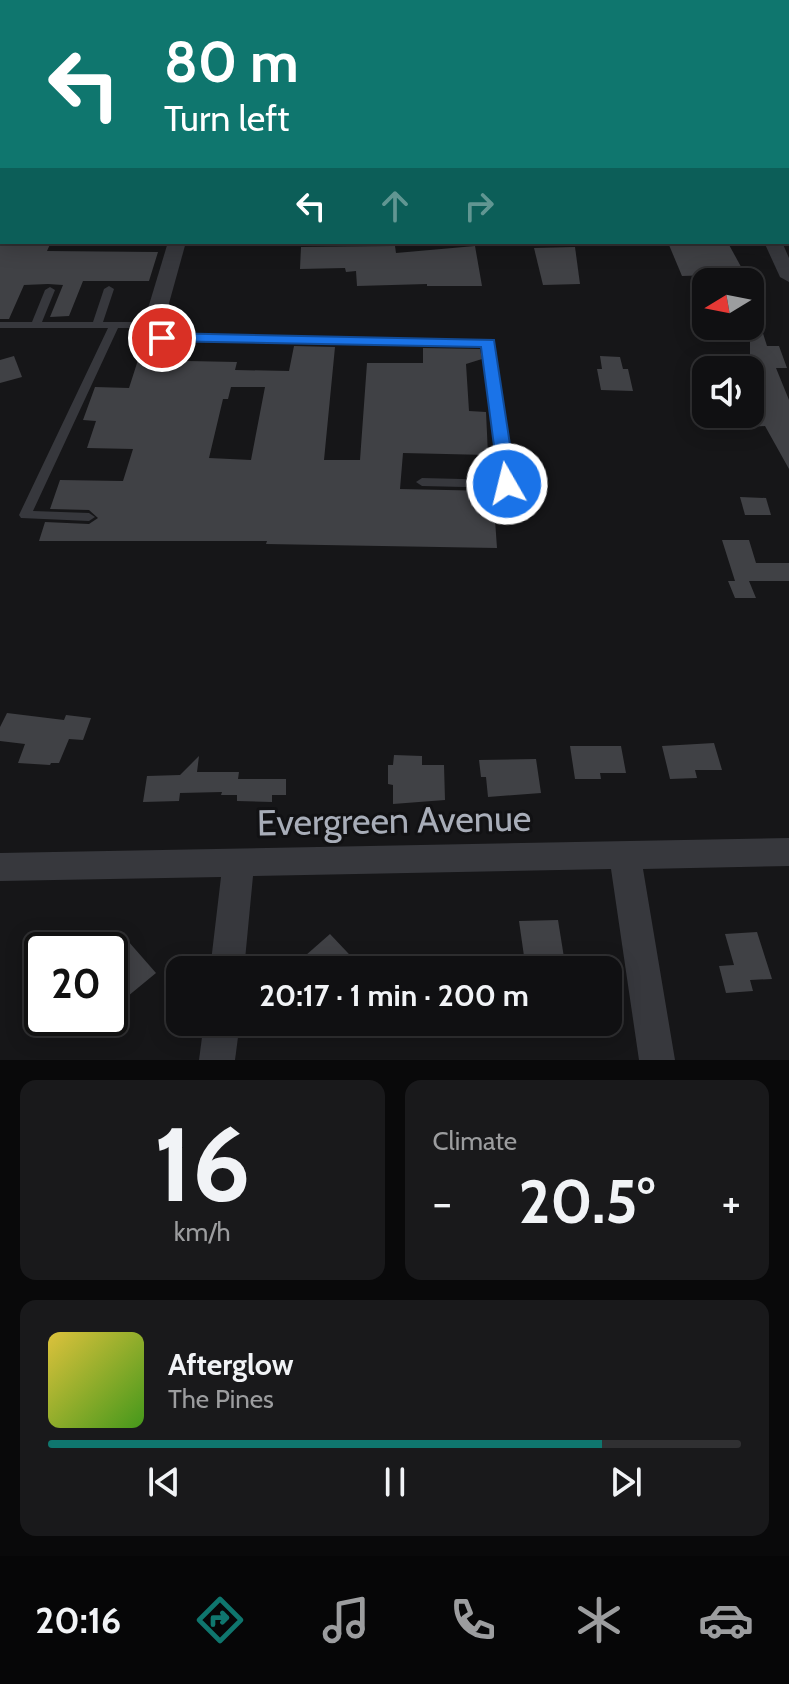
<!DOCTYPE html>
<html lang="en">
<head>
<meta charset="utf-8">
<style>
	body { margin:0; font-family:Cabin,sans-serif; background:#19191b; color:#f1f3f6; height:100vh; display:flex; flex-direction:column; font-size:30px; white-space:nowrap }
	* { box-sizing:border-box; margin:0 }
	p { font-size:26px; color:#9c9d9f }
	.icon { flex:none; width:44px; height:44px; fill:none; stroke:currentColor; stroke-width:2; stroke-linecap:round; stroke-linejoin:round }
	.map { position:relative; height:1060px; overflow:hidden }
	.drawer { display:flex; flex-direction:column; gap:20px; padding:20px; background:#09090a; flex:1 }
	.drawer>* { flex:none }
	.hud { position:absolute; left:0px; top:0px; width:790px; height:244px; box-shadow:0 4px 20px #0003,0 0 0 2px #303032; background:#0f766e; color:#fff; overflow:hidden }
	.needle { width:52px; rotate:260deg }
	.controls { position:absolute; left:692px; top:268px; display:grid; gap:16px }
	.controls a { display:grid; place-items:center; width:72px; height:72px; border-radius:16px; background:#101012; box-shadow:0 4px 20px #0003,0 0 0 2px #303032; font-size:40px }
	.speed { position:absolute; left:24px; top:932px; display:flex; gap:16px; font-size:40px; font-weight:700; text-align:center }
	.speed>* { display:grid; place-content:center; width:104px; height:104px; border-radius:50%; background:#101012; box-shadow:0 4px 20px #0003,0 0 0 2px #303032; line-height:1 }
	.speed .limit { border:4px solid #111; border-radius:12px; background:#fff; color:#111 }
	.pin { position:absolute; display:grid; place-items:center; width:68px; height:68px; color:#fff; margin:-34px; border:4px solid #fff; border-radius:50%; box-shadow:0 2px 8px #0007 }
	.me { position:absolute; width:88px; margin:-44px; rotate:352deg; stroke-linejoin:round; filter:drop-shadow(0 0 6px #0008) }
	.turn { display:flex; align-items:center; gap:28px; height:168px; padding:0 32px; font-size:36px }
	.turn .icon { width:104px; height:104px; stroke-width:2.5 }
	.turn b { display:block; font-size:56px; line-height:68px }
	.lanes { display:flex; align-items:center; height:76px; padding:0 32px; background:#0003; justify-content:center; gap:40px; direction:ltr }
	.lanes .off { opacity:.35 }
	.big { font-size:60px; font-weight:700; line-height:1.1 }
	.drawer .widget { flex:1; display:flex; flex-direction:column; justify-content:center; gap:12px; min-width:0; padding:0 28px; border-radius:16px; background:#19191b }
	.drawer .dial { align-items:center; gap:0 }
	.dial b { font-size:104px; line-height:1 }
	.song { display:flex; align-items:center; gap:24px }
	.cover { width:96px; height:96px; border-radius:12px; background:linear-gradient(135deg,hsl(50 70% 55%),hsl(100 70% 35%)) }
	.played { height:8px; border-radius:4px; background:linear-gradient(90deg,#0f766e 80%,#303032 80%) }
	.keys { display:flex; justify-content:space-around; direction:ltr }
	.heat { display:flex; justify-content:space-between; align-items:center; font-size:44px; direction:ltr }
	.drawer .tiles { flex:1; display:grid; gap:20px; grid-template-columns:1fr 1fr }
	.widget:last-child { grid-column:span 2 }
	.trip { position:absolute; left:166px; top:956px; width:456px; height:80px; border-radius:16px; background:#101012; box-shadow:0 4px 20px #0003,0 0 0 2px #303032; font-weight:700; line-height:80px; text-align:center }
	.menu { display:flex; height:128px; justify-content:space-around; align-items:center; background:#060607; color:#9c9d9f }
	.menu .icon { width:56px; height:56px }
	.menu .selected { color:#0f766e }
	.menu b { font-size:36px; color:#f1f3f6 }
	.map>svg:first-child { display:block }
</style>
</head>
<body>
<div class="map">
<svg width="789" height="1060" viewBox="0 0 789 1060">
	<rect width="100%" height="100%" fill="#161618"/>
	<g fill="#404145" fill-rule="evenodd">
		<polygon points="0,242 51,242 47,251 158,252 149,281 83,281 69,316 50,317 63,285 48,284 24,285 9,319 0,319"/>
		<polygon points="718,242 728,243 745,274 682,276 669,245"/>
		<polygon points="395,246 396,253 475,246 482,286 427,286 427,284 357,286 356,271 346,272 345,268 300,269 301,247"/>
		<polygon points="575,247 580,284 543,285 534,248"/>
		<polygon points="754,305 767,346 779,346 787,368 776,368 789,400 789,469 765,426 750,427 750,306"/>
		<path d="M294 346 335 347 324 460H360L367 363H423V348L480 349 482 359 466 364 469 411 486 412 488 455 403 453 400 489 493 491 497 548 266 544 267 541H39L45 522 89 524 98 518 89 510 50 509 60 480 123 481 133 449 87 448 96 421 83 420 95 387 129 388 138 360 237 362 235 370 289 371ZM231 387H265L251 460 209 458 223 399H228Z"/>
		<polygon points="14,356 22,377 0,383 0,360"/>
		<polygon points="600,356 620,357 623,369 628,369 633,391 601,390 597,369 602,369"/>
		<polygon points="740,497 766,498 771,515 745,515"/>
		<polygon points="722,540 749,540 756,563 789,563 789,581 749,581 756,598 735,598 728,581 735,581"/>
		<polygon points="7,713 64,720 66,715 91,718 83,740 69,739 59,763 51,763 50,765 18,763 25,744 0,741 0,727"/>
		<polygon points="714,743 722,770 695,770 697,778 670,779 662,746"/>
		<polygon points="570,746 621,746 626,773 600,773 601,779 575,779"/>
		<polygon points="394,755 422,756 422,765 444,765 445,800 393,804 393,785 388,784 388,765 393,765"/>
		<polygon points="199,756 197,772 239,772 238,779 286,779 286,795 272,795 272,802 237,801 237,795 221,795 222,792 180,793 179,801 143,802 147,776 180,775"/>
		<polygon points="536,759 541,793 488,797 486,777 481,777 479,760"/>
		<polygon points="558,920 566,970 526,970 519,921"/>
		<polygon points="58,932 121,933 156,973 122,1001 110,986 110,950 53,950"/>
		<polygon points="757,932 772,979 750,980 753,991 726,993 719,966 734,965 725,934"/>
		<polygon points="330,934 364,970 289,970"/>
	</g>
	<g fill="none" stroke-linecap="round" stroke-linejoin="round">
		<g fill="#37383d" fill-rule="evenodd">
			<polygon points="354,0 370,0 366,2 350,2"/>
			<polygon points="380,0 388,0 390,2 382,2"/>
			<polygon points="497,0 514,0 509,2 492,2"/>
			<polygon points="524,0 530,0 532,2 526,2"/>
			<polygon points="663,0 669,0 670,2 664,2"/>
			<rect x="0" y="129" width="2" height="4"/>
			<polygon points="109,286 114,289 103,322 153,322 156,323 165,335 491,341 513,484 507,488 422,486 416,482 422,478 501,480 483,346 162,341 159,340 150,328 118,328 33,511 89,513 95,517 89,521 21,518 19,515 108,328 0,328 0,322 32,322 45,290 50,287 55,290 42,322 93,322 104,289"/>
		</g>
		<g fill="#37383d" fill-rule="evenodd">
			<polygon points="557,0 571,0 572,2 558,2"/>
			<rect x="0" y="163" width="2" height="10"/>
			<rect x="788" y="219" width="1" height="10"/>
			<polygon points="168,242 186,242 163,325 153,331 143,325"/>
			<polygon points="764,242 782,242 789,258 789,282 780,277"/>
			<polygon points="789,838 789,866 643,869 675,1060 639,1060 611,869 253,876 244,970 210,970 221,877 0,881 0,853"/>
			<polygon points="204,1022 240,1022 235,1060 199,1060"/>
		</g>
		<rect fill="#53555c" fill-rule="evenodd" x="0" y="78" width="2" height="14"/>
		<g fill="#63666e" fill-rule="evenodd">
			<polygon points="35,0 59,0 34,2"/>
			<polygon points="2,21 2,36 0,37 0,22"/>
		</g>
	</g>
	<polygon fill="#1a73e8" stroke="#114b97" stroke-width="2" points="162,333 494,340 516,484 507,489 499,484 481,347 157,341 154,338"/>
	<g text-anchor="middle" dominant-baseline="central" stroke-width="6" stroke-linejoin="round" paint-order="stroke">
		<g font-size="36" fill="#a8adb8" stroke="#111113">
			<text transform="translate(394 820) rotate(-1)">Evergreen Avenue</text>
		</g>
	</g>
</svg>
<div class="controls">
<a><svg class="needle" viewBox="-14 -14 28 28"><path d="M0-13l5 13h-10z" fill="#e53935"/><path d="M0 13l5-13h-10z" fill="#9c9d9f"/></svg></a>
<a><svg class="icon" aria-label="sound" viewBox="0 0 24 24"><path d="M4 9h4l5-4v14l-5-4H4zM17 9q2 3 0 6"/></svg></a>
</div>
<div class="speed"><div class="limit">20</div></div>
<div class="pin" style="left:162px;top:338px;background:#d93025"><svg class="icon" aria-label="arrive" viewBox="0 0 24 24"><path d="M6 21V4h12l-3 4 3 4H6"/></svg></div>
<svg class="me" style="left:507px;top:484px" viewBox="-20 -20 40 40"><circle r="17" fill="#1a73e8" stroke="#fff" stroke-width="3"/><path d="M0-11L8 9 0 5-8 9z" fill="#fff"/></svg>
<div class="trip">20:17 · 1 min · 200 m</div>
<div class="hud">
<div class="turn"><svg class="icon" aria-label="left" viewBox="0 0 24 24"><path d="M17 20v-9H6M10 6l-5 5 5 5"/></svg><div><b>80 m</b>Turn left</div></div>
<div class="lanes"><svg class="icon" aria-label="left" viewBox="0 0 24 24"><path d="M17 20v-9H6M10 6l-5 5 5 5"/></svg><svg class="icon off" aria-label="ahead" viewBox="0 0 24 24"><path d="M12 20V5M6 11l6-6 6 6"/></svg><svg class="icon off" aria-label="right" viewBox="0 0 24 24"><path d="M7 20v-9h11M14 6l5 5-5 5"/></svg></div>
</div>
</div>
<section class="drawer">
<div class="tiles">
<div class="widget dial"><b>16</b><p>km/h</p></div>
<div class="widget"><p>Climate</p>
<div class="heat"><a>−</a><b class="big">20.5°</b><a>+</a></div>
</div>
<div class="widget">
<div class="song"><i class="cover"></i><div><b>Afterglow</b><p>The Pines</p></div></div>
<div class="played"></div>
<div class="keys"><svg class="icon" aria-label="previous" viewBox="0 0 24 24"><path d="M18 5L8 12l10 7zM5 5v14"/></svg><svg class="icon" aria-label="pause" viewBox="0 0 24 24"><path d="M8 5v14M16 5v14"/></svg><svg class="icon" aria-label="next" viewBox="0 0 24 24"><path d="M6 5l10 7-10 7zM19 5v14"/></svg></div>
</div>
</div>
</section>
<nav class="menu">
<b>20:16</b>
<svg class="icon selected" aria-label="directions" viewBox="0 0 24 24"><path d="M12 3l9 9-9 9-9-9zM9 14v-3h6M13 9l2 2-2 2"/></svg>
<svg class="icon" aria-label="music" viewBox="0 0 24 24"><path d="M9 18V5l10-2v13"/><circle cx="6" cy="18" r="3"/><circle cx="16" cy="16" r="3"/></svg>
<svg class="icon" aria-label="phone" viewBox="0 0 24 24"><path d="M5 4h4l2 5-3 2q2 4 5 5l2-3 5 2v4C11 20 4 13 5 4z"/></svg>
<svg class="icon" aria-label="climate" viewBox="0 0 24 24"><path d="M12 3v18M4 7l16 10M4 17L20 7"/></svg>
<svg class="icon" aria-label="car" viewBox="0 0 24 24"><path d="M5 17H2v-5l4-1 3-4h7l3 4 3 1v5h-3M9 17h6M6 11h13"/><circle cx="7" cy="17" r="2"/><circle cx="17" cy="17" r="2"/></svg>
</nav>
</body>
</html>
